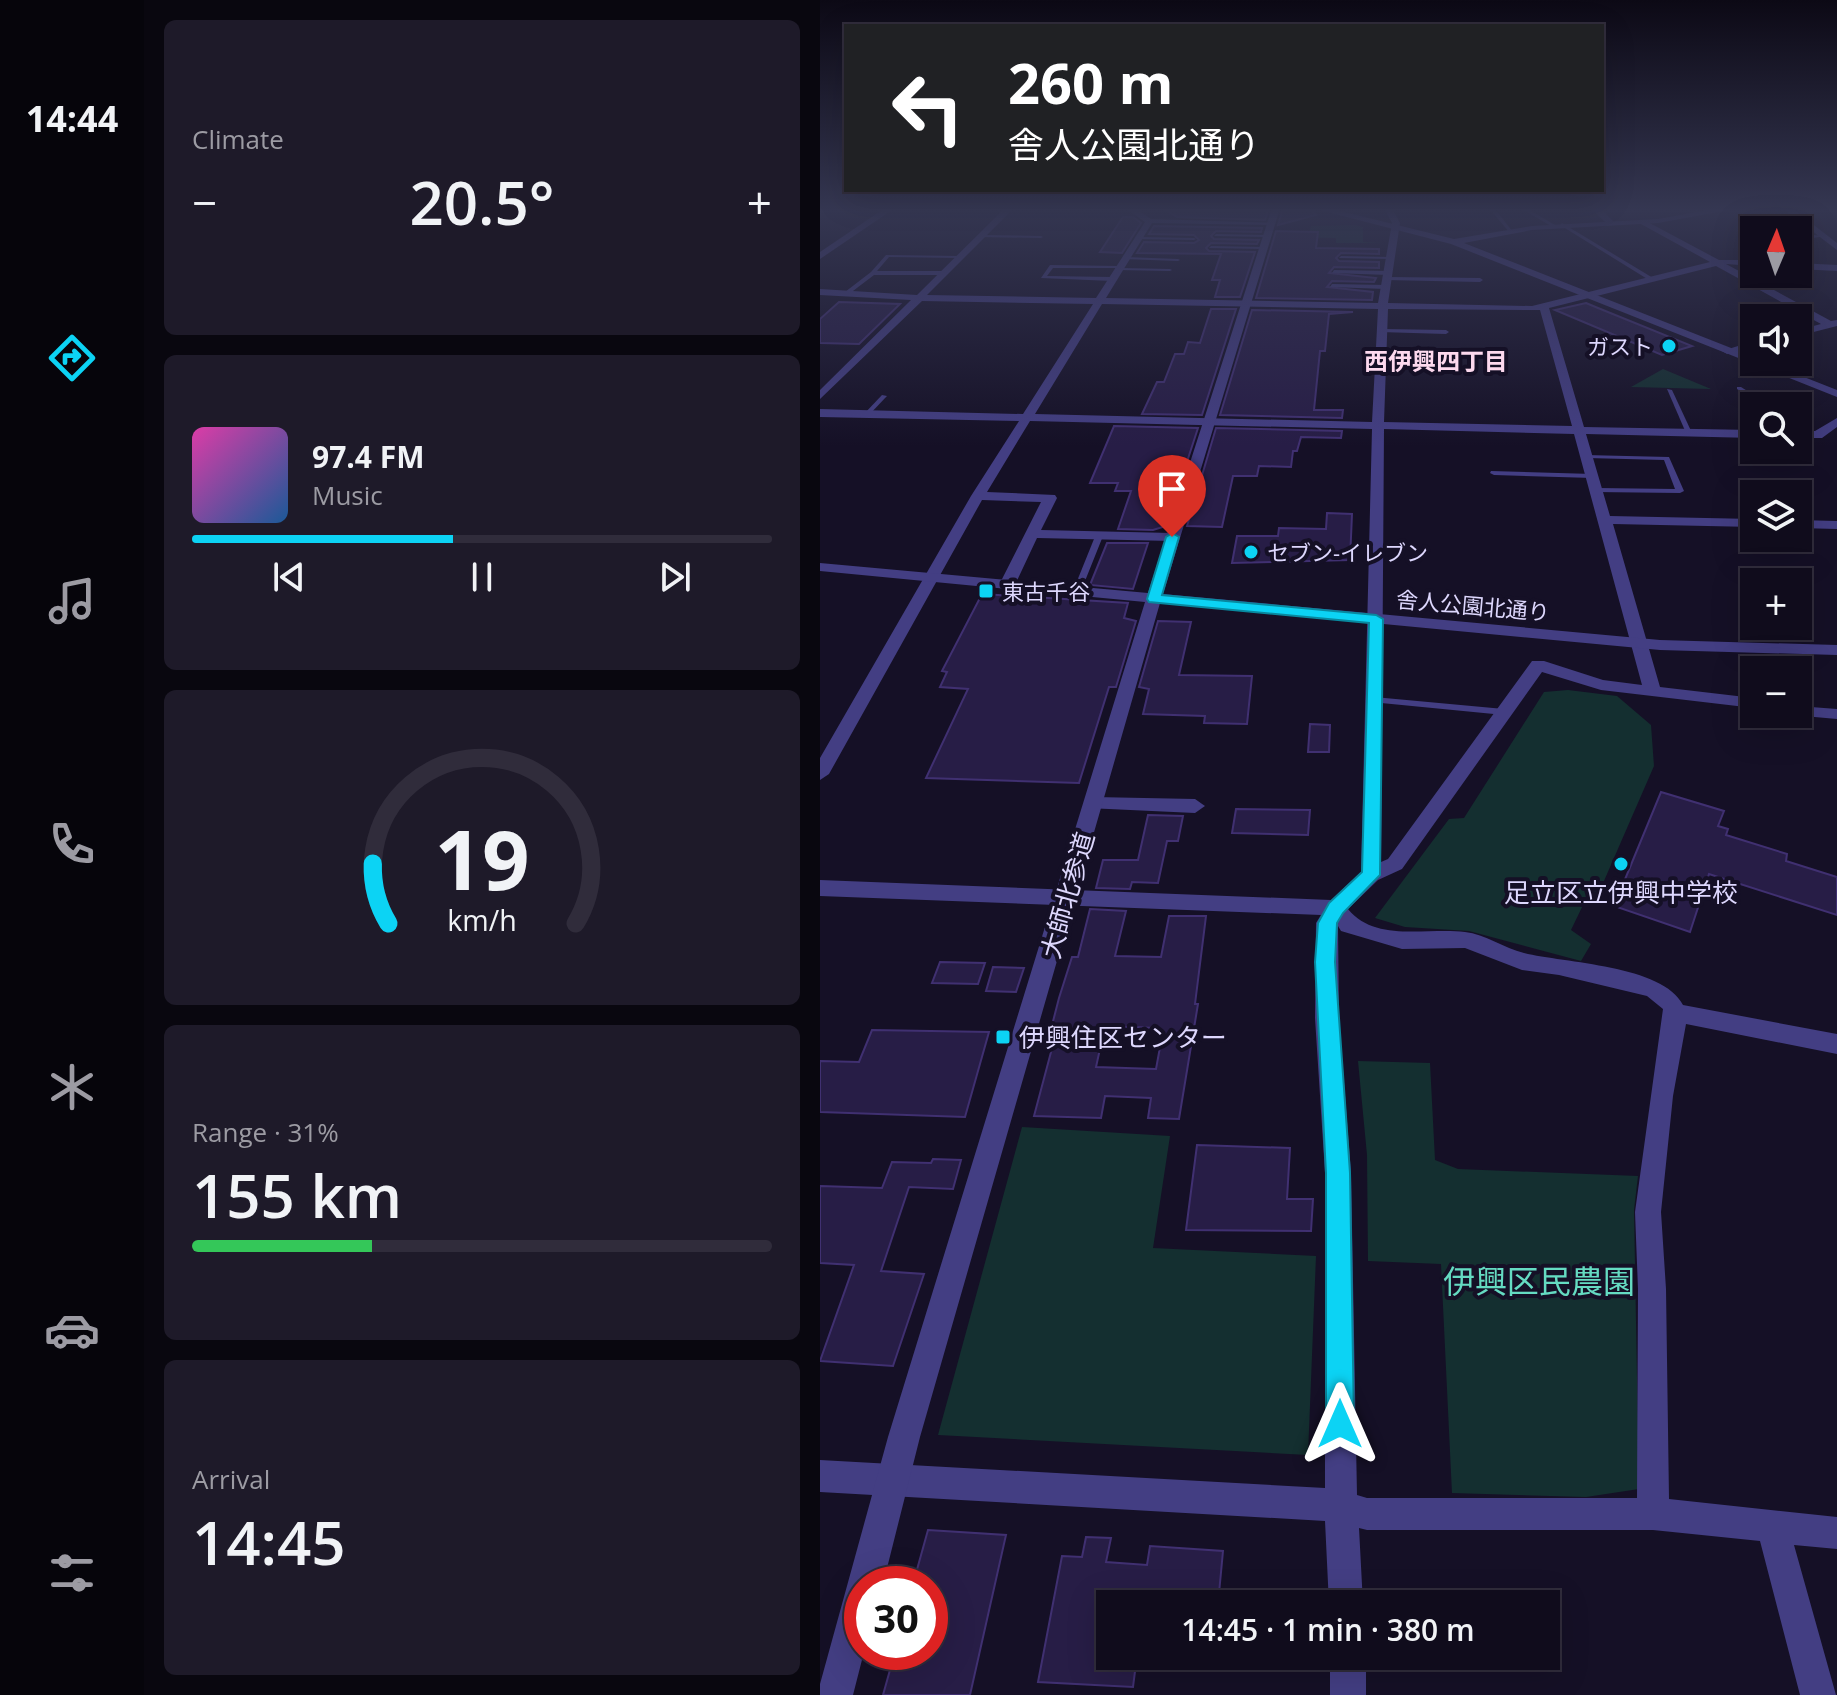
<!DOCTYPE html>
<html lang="en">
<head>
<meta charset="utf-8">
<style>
	body { margin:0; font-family:"Open Sans","Noto Sans JP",sans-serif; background:#1e1a29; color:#f1f3f6; height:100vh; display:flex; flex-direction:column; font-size:30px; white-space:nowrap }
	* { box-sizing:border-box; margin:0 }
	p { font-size:26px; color:#9c9ba3 }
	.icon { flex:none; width:44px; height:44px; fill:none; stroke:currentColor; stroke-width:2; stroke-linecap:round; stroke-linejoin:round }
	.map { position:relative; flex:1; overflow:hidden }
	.drawer { display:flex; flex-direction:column; gap:20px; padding:20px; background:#09070f; width:676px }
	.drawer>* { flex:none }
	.top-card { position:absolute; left:24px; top:24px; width:760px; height:168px; border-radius:0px; box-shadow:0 8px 32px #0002,0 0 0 2px #302c3b; background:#202124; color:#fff; overflow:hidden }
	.needle { width:52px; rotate:2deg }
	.controls { position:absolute; left:920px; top:216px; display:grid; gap:16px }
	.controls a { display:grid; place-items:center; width:72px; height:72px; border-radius:0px; background:#100c1c; box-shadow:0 8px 32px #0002,0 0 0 2px #302c3b; font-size:40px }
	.speed { position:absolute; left:24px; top:1566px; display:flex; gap:16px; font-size:40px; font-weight:700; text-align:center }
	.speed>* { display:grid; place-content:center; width:104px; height:104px; border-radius:50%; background:#100c1c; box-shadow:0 8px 32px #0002,0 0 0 2px #302c3b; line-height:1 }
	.speed .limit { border:12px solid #d22; background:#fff; color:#111 }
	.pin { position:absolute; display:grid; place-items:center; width:68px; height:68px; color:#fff; margin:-82px -34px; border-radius:50% 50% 50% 0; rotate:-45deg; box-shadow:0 0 8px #0007 }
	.pin .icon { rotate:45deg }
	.me { position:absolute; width:88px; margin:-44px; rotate:0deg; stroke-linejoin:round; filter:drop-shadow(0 0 6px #0008) }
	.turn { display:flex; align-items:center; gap:28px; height:168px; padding:0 32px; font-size:36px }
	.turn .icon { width:104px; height:104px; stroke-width:2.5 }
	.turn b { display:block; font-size:56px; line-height:68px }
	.big { font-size:60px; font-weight:600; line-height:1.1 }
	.drawer .tile { flex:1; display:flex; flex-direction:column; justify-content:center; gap:12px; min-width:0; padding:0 28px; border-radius:12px; background:#1e1a29 }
	.drawer .dial { align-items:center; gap:0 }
	.dial svg { height:208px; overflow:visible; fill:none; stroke:#302c3b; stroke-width:7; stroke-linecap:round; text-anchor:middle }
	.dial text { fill:#f1f3f6; stroke:none }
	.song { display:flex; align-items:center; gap:24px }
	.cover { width:96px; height:96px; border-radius:12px; background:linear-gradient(135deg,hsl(320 70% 55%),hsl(210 70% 35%)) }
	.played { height:8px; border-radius:4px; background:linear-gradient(90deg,#0cd3f4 45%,#302c3b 45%) }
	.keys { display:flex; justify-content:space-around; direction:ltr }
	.heat { display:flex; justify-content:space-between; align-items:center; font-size:44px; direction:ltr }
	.charge { height:12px; border-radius:6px; background:linear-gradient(90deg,#34c759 31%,#302c3b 0) }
	.trip { position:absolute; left:276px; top:1590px; width:464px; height:80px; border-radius:0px; background:#100c1c; box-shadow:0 8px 32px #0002,0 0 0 2px #302c3b; font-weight:600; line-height:80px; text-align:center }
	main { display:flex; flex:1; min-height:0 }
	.dock { display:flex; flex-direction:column; width:144px; justify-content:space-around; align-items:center; background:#06050b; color:#9c9ba3 }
	.dock .icon { width:56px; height:56px }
	.dock .on { color:#0cd3f4 }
	.dock b { font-size:36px; color:#f1f3f6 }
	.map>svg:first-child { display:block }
</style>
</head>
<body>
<main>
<nav class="dock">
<b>14:44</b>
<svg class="icon on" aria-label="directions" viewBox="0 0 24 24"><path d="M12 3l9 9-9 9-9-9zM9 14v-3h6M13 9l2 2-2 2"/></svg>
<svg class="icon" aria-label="music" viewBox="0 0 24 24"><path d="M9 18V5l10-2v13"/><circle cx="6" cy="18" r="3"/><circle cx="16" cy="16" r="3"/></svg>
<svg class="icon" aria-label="phone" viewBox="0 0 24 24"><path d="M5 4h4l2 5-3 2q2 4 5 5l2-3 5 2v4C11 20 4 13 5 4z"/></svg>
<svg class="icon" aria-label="climate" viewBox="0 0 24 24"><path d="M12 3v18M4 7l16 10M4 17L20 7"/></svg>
<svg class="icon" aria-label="car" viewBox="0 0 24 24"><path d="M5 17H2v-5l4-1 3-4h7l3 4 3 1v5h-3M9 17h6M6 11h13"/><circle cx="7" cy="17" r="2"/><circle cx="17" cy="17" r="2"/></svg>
<svg class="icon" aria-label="filters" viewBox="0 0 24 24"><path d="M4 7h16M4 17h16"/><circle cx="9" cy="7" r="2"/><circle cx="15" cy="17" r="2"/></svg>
</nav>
<section class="drawer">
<div class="tile"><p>Climate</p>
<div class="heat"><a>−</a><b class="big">20.5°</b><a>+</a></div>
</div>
<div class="tile">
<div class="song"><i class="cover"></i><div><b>97.4 FM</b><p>Music</p></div></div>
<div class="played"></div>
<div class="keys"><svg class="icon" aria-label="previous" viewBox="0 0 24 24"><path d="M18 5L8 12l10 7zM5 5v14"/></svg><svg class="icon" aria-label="pause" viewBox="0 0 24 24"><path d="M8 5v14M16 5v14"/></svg><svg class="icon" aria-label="next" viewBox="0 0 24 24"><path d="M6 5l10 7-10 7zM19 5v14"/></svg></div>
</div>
<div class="tile dial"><svg viewBox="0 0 100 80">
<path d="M14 69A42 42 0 1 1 86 69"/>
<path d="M14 69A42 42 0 0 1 8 46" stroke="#0cd3f4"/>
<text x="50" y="56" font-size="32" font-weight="700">19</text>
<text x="50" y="72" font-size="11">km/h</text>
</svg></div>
<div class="tile"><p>Range · 31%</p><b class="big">155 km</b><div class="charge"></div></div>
<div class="tile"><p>Arrival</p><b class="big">14:45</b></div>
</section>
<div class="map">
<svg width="1017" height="1695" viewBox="0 0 1017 1695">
	<rect width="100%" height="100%" fill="#151026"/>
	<g fill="#142f30">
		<polygon points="536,225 543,227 543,242 563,243 516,243 516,238 458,237 488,236 491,226"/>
		<polygon points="843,369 891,389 811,387"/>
		<polygon points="748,690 797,696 831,725 834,766 777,897 764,903 751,930 771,944 761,961 649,931 585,927 555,918 629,819 644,818 724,692"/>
		<polygon points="538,1061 610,1063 615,1160 638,1169 818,1176 814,1210 819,1489 766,1497 632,1493 621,1264 548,1261 547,1155"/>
		<polygon points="202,1127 350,1136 333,1248 496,1256 488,1455 118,1435"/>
	</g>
	<g fill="#271d46" stroke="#403071" stroke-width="2" fill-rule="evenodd">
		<polygon points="343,208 449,208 445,220 357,217"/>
		<polygon points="463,208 489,208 496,215 458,225"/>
		<polygon points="303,217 313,217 321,223 302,253 280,252"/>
		<polygon points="334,226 442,228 441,232 396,231 391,236 394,239 439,240 437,244 391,243 386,248 389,251 435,252 420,297 395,297 400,280 392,280 401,254 317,253 324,242 374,243 379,240 374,235 329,234"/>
		<polygon points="456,231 498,232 496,248 559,249 559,254 521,253 516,258 519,261 559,262 559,268 514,267 509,273 556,278 554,282 512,281 507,287 553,292 552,300 436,298"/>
		<polygon points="19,302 80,304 39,344 0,343 0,319"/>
		<polygon points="766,303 778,308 872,346 842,355 735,310"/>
		<polygon points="391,309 416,309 382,415 322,414 337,382 344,382 355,354 364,354 368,342 380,343"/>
		<polygon points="432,310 533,312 509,314 505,351 500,351 494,410 523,410 522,418 400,415"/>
		<polygon points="294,426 378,428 346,526 333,530 298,529 311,491 295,491 298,483 270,483"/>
		<polygon points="396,428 522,431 521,438 481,437 477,451 473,451 471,467 439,466 437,476 413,476 402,527 367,526"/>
		<polygon points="507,513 532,514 530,560 412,563 417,536 458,536 459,528 506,529"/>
		<polygon points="287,543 328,543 313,589 270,585"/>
		<polygon points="162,594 308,603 304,618 316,621 296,687 289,687 259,783 106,778 148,689 120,687 127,672 122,671"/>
		<polygon points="338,621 371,622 359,675 432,676 427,724 384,723 385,716 323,714 329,689 319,687"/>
		<polygon points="490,724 510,725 509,752 488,752"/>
		<polygon points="841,792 904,811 898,826 908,829 906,835 967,854 966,861 1017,877 1017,915 889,874 870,932 794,906"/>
		<polygon points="416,809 490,810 488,835 412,833"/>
		<polygon points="328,815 363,816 358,841 347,841 338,883 312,882 310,889 276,888 283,860 318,860"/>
		<path d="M270 909 306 911 295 956 341 957 349 916H386L375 1004H378L359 1119 328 1118 331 1098 285 1096 281 1118 214 1116 235 1037H229L239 998 252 957H258ZM285 1026 335 1028 334 1031H343L336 1069 276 1067Z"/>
		<polygon points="120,962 165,963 158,984 112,983"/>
		<polygon points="173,967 204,968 196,992 166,991"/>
		<polygon points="52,1030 169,1032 145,1117 0,1112 0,1061 39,1062"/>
		<polygon points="377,1145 470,1148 467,1199 493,1199 491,1231 366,1230"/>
		<polygon points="113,1159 141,1160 133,1189 89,1187 61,1271 104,1274 73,1366 0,1361 34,1265 0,1263 0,1186 62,1188 72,1162 111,1163"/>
		<polygon points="108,1530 186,1535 150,1695 63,1695 75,1652 110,1652 110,1584 93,1584"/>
		<polygon points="266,1537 291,1538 286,1562 327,1565 330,1546 403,1551 398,1604 290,1604 290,1656 317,1656 313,1687 218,1682 242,1556 262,1557"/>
	</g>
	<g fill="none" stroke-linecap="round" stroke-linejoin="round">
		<g fill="#433e83" fill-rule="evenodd">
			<polygon points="669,208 674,208 693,232 689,232"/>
			<polygon points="700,208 706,208 735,225 731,226"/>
			<polygon points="742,223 833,278 834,279 829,280 740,225"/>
			<polygon points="396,234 447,235 449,236 447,237 394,236"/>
			<polygon points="161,235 221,236 223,237 221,238 159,237"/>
			<polygon points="318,237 374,238 376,239 374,240 316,239"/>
			<polygon points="391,246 443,247 445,248 443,249 389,248"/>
			<polygon points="66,255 140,256 142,257 140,258 69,257 57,271 124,271 127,273 124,275 54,275 29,294 25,294 25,292 51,272"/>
			<polygon points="521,256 570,257 572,258 570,259 519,258"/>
			<polygon points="305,257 358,259 360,260 358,261 303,259"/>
			<polygon points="230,265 299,266 301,268 350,269 352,270 350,271 298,270 296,268 233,268 227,276 292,277 295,279 292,281 221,278"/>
			<polygon points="514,270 569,271 572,273 569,275 512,273"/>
			<polygon points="967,274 973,274 978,286 974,286"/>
			<polygon points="568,277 660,278 663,280 660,282 566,280"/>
			<polygon points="512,284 566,285 569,287 566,289 510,287"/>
			<polygon points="562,329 626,330 629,332 626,334 560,332"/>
			<polygon points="917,387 921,387 951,406 944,406 917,389"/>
			<polygon points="847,389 852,390 872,433 871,434 866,433"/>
			<polygon points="62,395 67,396 48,416 44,416 44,414"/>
			<polygon points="765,455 849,457 864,491 860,493 774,492 773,490 777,488 855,489 844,460 767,458 764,456"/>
			<polygon points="671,471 773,474 777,476 773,478 674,475 670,473"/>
			<polygon points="276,534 283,536 261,591 260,593 254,593 253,591"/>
			<polygon points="554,697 684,709 689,712 684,715 551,702 549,700"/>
		</g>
		<g fill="#433e83" fill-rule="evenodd">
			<polygon points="65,208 75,208 0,259 0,252"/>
			<path d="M185 208H194L107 295 276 298 325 222 305 208H315L331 219 456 223 452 225 332 223 286 298 558 303 572 223 564 208H572L580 223 568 303 712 306 890 262 821 224 824 220 899 260H934V266L906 264 1011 321 1017 320V326L978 336V330L1001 324 896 266 729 308 764 427 934 430V438L766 434 790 516 934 519V527L793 524 840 687 934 698V708L781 690 722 672 582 869 558 880 528 909C555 943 608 927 645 932 665 934 684 948 704 953 744 963 843 965 863 1005L1017 1034V1054L866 1024 853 1096 841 1212 846 1289 849 1499 1017 1517V1549L974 1545 1016 1695H980L940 1541 833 1530H547L539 1528 543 1604H509L505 1521 0 1492V1460L505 1488V1173L495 1018 496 923 501 915 0 896V880L511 900 541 872 552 429 210 421 167 492 235 495 237 498 221 530 352 533 359 537 352 541 217 538 195 585 187 590 179 585 221 502 162 500 9 774 0 780V758L151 496 199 421 0 417V409L203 414 273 304 102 301 0 399V390L91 300 0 295V289L97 295ZM282 304 558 309 552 422 215 414ZM568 309 720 310 752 426 564 422ZM564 429 754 434 822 685 783 680 724 661H712L568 859 561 862ZM518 926 521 931 582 949 645 948 702 970 739 975 827 996 843 1009 815 1212 818 1289 817 1498H547L537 1495 531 1173 519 1018Z"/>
			<polygon points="771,208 780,208 794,222 787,224"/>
			<polygon points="978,234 1007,236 978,240"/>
			<polygon points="931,235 934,235 934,241 927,238"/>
			<polygon points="978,263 1017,265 1017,271 978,269"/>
			<polygon points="934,341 934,347 907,354 902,351"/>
			<polygon points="1017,418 1017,427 1002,438 978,438 978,430 995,431"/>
			<polygon points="978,520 1017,521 1017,529 978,528"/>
			<polygon points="978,706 1017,709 1017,719 972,715 978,714"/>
			<polygon points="274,797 375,799 385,806 375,813 267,808 264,803"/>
			<rect x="510" y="1656" width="36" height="39"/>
		</g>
		<g fill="#433e83" fill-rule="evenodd">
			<polygon points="452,208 460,208 343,594 840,640 1017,645 1017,655 840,650 340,603 100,1437 63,1584 42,1584 42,1652 44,1652 33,1695 0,1695 0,1684 68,1437 325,602 0,571 0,563 328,593"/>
			<polygon points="492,208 508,208 634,239 712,226 838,219 899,208 920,208 838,223 712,230 644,243 934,357 934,362 946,362 1017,390 1017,397 631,244"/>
			<polygon points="962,208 972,208 1017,243 1017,250"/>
		</g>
	</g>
	<linearGradient id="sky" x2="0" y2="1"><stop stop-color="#0c0915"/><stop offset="0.47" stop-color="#353752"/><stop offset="1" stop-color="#353752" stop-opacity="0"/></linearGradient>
	<rect width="1017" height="446" fill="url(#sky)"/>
	<polygon fill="#0cd3f4" stroke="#08899f" stroke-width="2" points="352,533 359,537 342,595 556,615 563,619 560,875 523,913 517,923 515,962 530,1173 534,1424 530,1434 520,1438 510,1434 506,1424 506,1173 495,962 498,923 509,903 542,872 549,623 329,602 327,599 346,537"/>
	<g fill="#0cd3f4" stroke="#151026" stroke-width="3">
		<circle cx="849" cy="346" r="8"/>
		<circle cx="431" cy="552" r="8"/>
		<rect x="158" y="583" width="16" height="16" rx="4"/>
		<circle cx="801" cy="864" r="8"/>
		<rect x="175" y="1029" width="16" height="16" rx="4"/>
	</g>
	<g text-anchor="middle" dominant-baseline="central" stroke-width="8" stroke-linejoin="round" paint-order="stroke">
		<g font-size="22" fill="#ddd7fd" stroke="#151026" text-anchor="start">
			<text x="833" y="346" text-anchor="end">ガスト</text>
			<text x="447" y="552">セブン-イレブン</text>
			<text x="182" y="591">東古千谷</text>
		</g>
		<g font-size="22" fill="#ddd7fd" stroke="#151026">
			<text transform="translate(653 605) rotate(5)">舎人公園北通り</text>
		</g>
		<g font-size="24" font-weight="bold" fill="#fdd9ee" stroke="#151026">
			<text x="616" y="360">西伊興四丁目</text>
		</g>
		<g font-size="26" fill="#ddd7fd" stroke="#151026">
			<text x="801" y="892">足立区立伊興中学校</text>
			<text x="199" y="1037" text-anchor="start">伊興住区センター</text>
		</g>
		<g font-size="26" fill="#ddd7fd" stroke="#151026">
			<text transform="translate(247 895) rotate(-74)">大師北参道</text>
		</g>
		<g font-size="32" fill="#65dbc2" stroke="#151026">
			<text x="719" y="1280">伊興区民農園</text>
		</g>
	</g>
</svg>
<div class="controls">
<a><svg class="needle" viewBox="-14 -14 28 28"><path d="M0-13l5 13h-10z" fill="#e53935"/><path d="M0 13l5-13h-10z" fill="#9c9ba3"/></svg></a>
<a><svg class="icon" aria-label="sound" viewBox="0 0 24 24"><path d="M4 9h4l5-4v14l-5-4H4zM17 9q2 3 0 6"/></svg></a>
<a><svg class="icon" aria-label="search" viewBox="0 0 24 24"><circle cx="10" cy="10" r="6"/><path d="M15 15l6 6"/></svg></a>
<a><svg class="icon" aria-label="layers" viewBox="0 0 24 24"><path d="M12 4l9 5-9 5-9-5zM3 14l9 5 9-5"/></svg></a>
<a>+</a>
<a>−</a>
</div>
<div class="speed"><div class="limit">30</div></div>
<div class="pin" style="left:352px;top:537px;background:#d93025"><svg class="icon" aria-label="arrive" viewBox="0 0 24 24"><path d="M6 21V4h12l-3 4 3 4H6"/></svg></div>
<svg class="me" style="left:520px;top:1424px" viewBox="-20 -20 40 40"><path d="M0-17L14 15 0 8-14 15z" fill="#0cd3f4" stroke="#fff" stroke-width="4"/></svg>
<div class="trip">14:45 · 1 min · 380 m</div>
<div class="top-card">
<div class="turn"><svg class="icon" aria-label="left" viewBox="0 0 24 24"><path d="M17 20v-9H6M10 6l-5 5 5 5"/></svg><div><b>260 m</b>舎人公園北通り</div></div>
</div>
</div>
</main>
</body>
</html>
